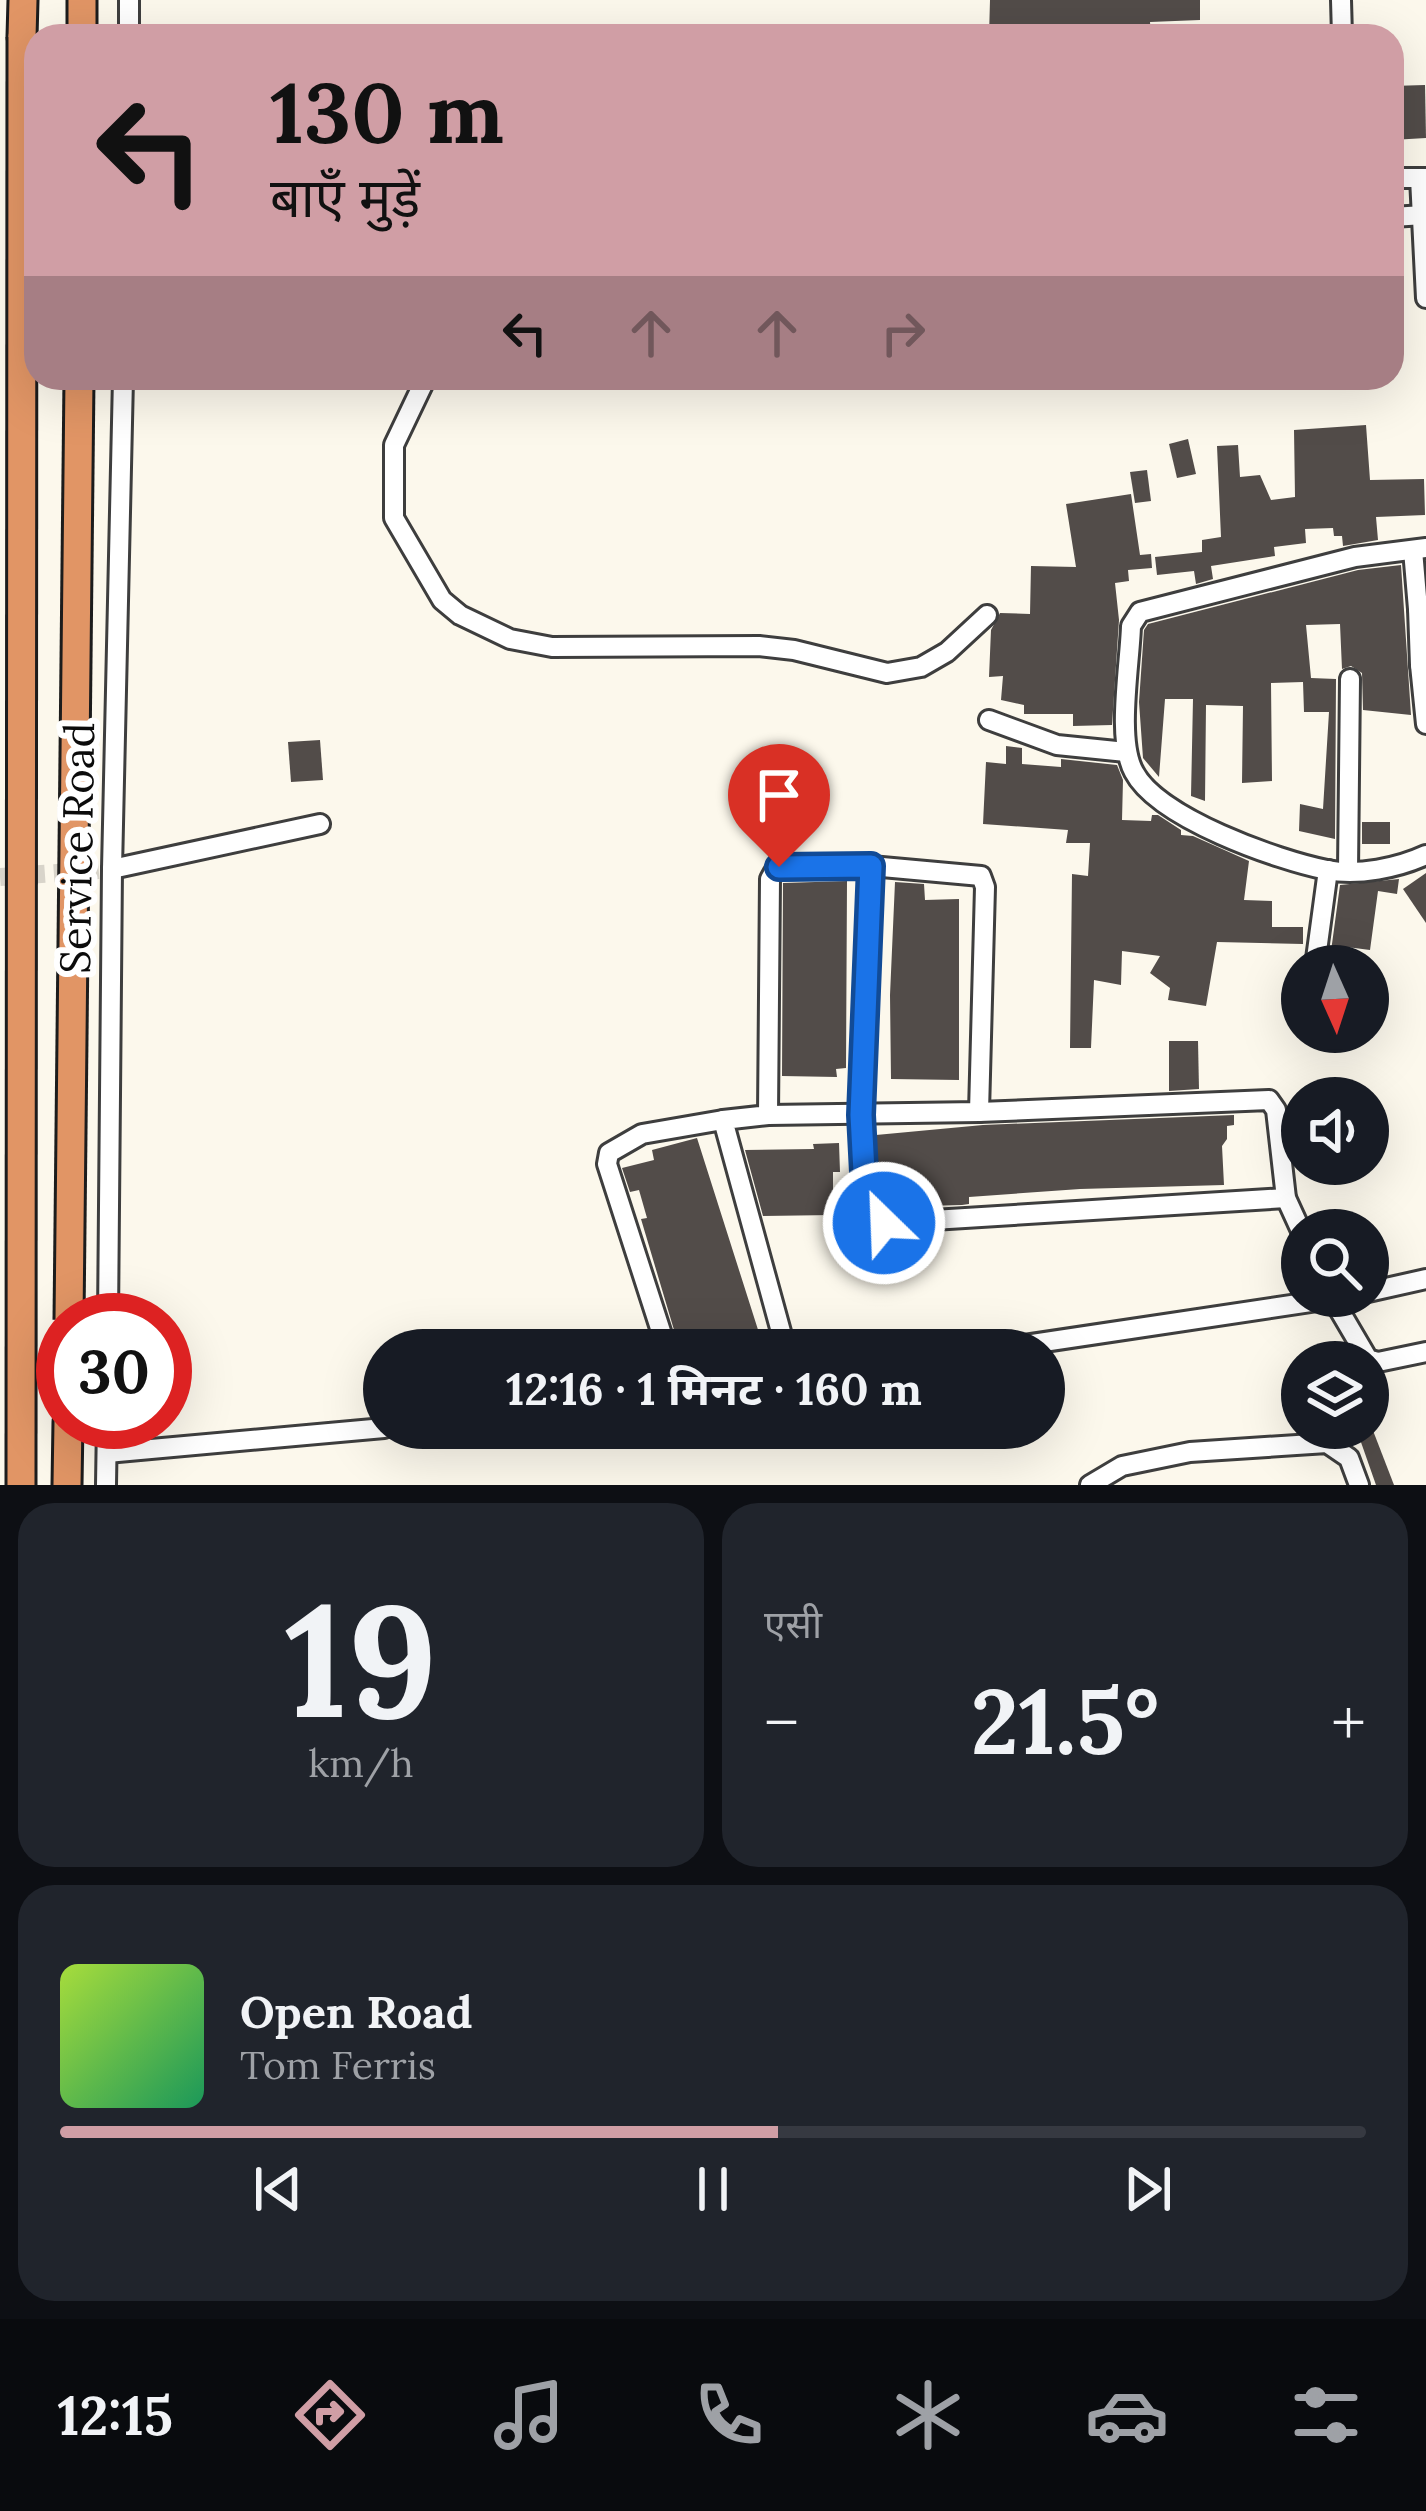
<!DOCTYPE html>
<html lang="hi">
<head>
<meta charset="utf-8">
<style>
	body { margin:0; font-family:Lora,"Noto Sans Devanagari",serif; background:#20242c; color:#f1f3f6; height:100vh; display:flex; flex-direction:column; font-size:45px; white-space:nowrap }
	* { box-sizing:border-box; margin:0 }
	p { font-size:39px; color:#9ea1a6 }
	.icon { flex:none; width:66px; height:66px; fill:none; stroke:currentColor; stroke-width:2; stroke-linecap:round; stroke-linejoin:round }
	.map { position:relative; height:1485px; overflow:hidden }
	.side { display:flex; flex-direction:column; gap:18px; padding:18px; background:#0d0f14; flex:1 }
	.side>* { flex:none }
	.hud { position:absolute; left:24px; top:24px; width:1380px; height:366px; border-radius:36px; box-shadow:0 12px 48px #0002; background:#d09ea5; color:#111; overflow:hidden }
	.needle { width:78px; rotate:177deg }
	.controls { position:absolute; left:1281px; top:945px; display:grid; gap:24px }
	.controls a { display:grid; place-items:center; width:108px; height:108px; border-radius:50%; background:#171b24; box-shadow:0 12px 48px #0002; font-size:60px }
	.speed { position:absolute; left:36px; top:1293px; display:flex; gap:24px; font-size:60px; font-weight:700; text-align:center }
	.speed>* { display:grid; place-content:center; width:156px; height:156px; border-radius:50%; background:#171b24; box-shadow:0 12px 48px #0002; line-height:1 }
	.speed .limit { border:18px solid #d22; background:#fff; color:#111 }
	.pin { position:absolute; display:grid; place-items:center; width:102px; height:102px; color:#fff; margin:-123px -51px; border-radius:50% 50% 50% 0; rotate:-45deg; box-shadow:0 0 12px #0007 }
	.pin .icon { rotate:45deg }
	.me { position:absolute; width:132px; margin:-66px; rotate:336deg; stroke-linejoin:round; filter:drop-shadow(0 0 9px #0008) }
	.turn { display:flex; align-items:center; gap:42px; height:252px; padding:0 48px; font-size:54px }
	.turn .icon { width:156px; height:156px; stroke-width:2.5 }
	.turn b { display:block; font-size:84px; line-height:102px }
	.lanes { display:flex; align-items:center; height:114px; padding:0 48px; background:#0003; justify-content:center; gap:60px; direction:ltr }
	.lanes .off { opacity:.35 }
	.big { font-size:90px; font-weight:700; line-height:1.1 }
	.side .tile { flex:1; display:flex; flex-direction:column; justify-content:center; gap:18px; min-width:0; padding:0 42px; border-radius:36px; background:#20242c }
	.side .dial { align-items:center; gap:0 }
	.dial b { font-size:156px; line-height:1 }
	.song { display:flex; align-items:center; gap:36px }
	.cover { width:144px; height:144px; border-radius:18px; background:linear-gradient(135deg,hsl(80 70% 55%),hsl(150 70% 35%)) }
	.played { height:12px; border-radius:6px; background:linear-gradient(90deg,#d09ea5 55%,#363941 55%) }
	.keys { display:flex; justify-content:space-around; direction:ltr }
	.heat { display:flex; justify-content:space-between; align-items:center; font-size:66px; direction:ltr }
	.side .tiles { flex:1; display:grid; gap:18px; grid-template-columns:1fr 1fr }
	.tile:last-child { grid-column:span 2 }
	.trip { position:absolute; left:363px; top:1329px; width:702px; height:120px; border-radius:60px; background:#171b24; box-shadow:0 12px 48px #0002; font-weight:700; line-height:120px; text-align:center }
	.dock { display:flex; height:192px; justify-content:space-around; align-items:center; background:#090b0e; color:#9ea1a6 }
	.dock .icon { width:84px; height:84px }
	.dock .selected { color:#d09ea5 }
	.dock b { font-size:54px; color:#f1f3f6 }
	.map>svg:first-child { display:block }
</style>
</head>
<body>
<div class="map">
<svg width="1426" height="1485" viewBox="0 0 1426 1485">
	<rect width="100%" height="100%" fill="#fcf8ec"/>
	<g fill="#524c49">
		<polygon points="990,0 1200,0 1200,20 1150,22 1151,36 989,36"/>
		<polygon points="1425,85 1426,138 1392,140 1392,86"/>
		<polygon points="1366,425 1370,480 1424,479 1425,515 1376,517 1378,540 1343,546 1342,536 1334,536 1333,528 1305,529 1306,543 1274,547 1275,556 1211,566 1213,579 1196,584 1194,571 1157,575 1155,557 1202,552 1202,540 1221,537 1217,446 1238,445 1240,477 1260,475 1271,500 1295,497 1294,430"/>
		<polygon points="1188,439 1196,474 1177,478 1169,444"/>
		<polygon points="1147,470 1151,501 1135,503 1130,472"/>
		<polygon points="1131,494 1140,555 1151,554 1152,568 1128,570 1129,581 1115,583 1119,620 1112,725 1073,726 1073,714 1024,714 1024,705 1001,700 1003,676 989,677 991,630 1000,613 1030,614 1031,566 1076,567 1066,504"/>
		<polygon points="1401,565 1411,715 1363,710 1362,673 1351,666 1342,669 1340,624 1306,625 1311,678 1336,679 1335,839 1299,831 1300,804 1323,809 1329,712 1304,712 1303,682 1271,683 1272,781 1242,783 1243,706 1206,705 1205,801 1191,796 1193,699 1165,699 1159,777 1143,758 1139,702 1144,630 1148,624 1358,570"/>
		<polygon points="320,740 323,780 291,782 288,742"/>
		<polygon points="1006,746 1022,748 1022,764 1061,767 1061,759 1117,765 1123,780 1122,820 1151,821 1152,815 1158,815 1181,830 1181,835 1193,836 1249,861 1244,900 1272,901 1272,927 1303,927 1303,944 1217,942 1206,1006 1168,1000 1170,988 1150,973 1160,956 1122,951 1121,985 1094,980 1091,1048 1070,1048 1072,874 1088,876 1090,843 1066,843 1068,830 983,824 986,762 1006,764"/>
		<rect x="1362" y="822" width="28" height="22"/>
		<polygon points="1426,873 1426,923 1403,889"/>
		<polygon points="1399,879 1397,894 1378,891 1370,950 1347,947 1348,966 1329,966 1340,885"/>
		<polygon points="847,881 846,1068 836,1069 837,1077 782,1076 783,883"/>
		<polygon points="895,882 924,884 925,900 959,899 959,1080 891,1079 890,995"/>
		<polygon points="1169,1041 1198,1041 1199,1089 1169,1091"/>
		<polygon points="1234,1115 1234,1125 1227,1126 1227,1139 1222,1146 1224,1185 1080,1189 969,1197 969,1204 962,1205 879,1207 876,1135 983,1125"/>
		<polygon points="697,1138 760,1336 753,1338 754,1345 746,1350 680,1350 641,1219 647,1218 639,1190 630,1192 622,1168 654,1160 652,1150"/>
		<polygon points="839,1143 840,1172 833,1172 833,1215 763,1216 745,1150 814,1149 813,1144"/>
		<polygon points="1356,1428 1372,1428 1394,1485 1376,1485"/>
	</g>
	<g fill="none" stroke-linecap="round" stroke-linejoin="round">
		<polyline stroke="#d8d4ca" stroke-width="18" stroke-dasharray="18 9" stroke-linecap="butt" points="0,877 112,869"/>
		<g stroke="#3e3e3e" stroke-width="24">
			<g id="minor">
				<polyline points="1341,0 1342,36"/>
				<polyline points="129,36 129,0"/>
				<polyline points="1392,178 1426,178"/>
				<polyline points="1420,178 1426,298"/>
				<polyline points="1392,217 1424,215"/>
				<polyline points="426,378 394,445 394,518 442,600 460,615 510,639 552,647 759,646 794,650 887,673 921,667 947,652 987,615"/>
				<path d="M1426 548 1355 557 1140 612 1131 626C1130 664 1116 740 1134 772 1158 818 1277 860 1327 870 1358 876 1398 868 1426 855"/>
				<polyline points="1413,550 1418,609"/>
				<polyline points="1426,608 1418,609 1420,665 1426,665"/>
				<polyline points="1420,665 1426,724"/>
				<polyline points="989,720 1057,745 1126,752"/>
				<polyline points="871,866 861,1115 866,1210 869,1219 884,1223 1286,1198"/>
				<polyline points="112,869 320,824"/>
				<polyline points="1348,871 1350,679"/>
				<polyline points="1315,966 1328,870"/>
				<polyline points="768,1115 979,1112 1269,1100 1276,1110 1286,1198 1302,1233"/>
				<polyline points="1368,1292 1426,1279"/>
				<polyline points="1331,1296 1368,1359 1378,1362 1426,1352"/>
				<polyline points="108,1320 112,869 123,378"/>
				<polyline points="667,1350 607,1164 609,1153 642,1134 723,1120"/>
				<polyline points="786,1350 723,1120 768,1115 770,879 775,870 871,866 981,876 985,887 979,1112"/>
				<polyline points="991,1350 1351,1296"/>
				<polyline points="107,1453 384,1428"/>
				<polyline points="106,1485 107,1422"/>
				<polyline points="1090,1485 1122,1466 1190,1452 1327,1443 1349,1458 1359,1485"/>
			</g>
		</g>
		<g stroke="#1c1c1c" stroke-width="33">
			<g id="highway">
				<polyline points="82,0 82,36"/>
				<polyline points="22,37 23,0"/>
				<polyline points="67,1485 68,1422"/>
			</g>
		</g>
		<use href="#minor" stroke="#fff" stroke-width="18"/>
		<use href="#highway" stroke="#e19565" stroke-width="27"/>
		<g stroke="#1c1c1c" stroke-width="33" stroke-linecap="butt">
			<g id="highway-bridge">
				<polyline points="69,1320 79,378"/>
				<polyline points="21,1485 22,37"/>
			</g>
		</g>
		<use href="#highway-bridge" stroke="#e19565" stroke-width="27"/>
	</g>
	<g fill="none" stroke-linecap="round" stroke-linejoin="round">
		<g stroke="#114b97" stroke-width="30">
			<polyline id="route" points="779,867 871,866 861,1115 866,1210 869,1219 884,1223"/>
		</g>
		<use href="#route" stroke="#1a73e8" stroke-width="21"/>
	</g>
	<g text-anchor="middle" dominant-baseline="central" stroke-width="12" stroke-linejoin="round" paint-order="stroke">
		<g font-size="42" fill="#0b0b0b" stroke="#fff">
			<text transform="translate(77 848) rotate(-89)">Service Road</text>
		</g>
	</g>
</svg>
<div class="controls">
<a><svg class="needle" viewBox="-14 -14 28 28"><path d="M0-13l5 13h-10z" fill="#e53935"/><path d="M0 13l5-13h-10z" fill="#9ea1a6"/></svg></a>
<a><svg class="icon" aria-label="sound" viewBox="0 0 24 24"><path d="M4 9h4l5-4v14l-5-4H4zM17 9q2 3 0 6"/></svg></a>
<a><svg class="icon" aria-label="search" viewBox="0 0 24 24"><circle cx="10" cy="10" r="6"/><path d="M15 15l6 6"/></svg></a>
<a><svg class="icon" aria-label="layers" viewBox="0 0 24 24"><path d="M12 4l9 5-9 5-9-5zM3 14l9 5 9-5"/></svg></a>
</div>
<div class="speed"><div class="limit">30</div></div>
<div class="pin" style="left:779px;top:867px;background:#d93025"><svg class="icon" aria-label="arrive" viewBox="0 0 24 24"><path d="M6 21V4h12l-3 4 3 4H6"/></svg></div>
<svg class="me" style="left:884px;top:1223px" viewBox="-20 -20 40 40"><circle r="17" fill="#1a73e8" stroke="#fff" stroke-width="3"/><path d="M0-11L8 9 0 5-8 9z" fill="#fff"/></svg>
<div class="trip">12:16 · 1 मिनट · 160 m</div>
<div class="hud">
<div class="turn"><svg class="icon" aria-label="left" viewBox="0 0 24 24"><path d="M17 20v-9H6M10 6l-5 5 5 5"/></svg><div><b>130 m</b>बाएँ मुड़ें</div></div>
<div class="lanes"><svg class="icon" aria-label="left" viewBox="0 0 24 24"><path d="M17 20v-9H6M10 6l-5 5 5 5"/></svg><svg class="icon off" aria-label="ahead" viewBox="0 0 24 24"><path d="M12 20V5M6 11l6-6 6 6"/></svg><svg class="icon off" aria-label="ahead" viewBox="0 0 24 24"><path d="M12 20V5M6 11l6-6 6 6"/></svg><svg class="icon off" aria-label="right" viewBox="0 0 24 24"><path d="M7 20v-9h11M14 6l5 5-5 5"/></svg></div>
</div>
</div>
<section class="side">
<div class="tiles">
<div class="tile dial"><b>19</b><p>km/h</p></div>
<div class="tile"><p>एसी</p>
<div class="heat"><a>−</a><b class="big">21.5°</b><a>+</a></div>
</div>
<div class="tile">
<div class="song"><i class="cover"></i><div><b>Open Road</b><p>Tom Ferris</p></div></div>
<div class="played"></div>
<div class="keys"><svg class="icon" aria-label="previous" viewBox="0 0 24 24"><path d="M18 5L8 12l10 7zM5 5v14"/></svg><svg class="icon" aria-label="pause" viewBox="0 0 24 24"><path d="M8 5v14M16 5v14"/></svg><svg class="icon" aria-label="next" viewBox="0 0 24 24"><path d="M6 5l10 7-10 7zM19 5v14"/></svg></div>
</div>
</div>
</section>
<nav class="dock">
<b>12:15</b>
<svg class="icon selected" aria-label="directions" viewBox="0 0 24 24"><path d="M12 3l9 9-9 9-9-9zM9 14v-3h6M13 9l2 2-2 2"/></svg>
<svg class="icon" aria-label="music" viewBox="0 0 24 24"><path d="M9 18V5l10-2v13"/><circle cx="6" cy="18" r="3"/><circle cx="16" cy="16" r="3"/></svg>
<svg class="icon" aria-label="phone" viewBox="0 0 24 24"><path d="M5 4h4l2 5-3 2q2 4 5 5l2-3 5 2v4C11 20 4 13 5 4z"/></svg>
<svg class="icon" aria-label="climate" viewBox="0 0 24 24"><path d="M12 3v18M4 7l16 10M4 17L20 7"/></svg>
<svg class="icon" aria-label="car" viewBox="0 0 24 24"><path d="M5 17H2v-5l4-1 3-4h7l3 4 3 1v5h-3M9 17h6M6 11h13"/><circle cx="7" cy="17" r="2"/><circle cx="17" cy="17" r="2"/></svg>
<svg class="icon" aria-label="filters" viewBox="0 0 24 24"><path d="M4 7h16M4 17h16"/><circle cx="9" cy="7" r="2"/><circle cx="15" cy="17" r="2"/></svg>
</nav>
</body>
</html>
